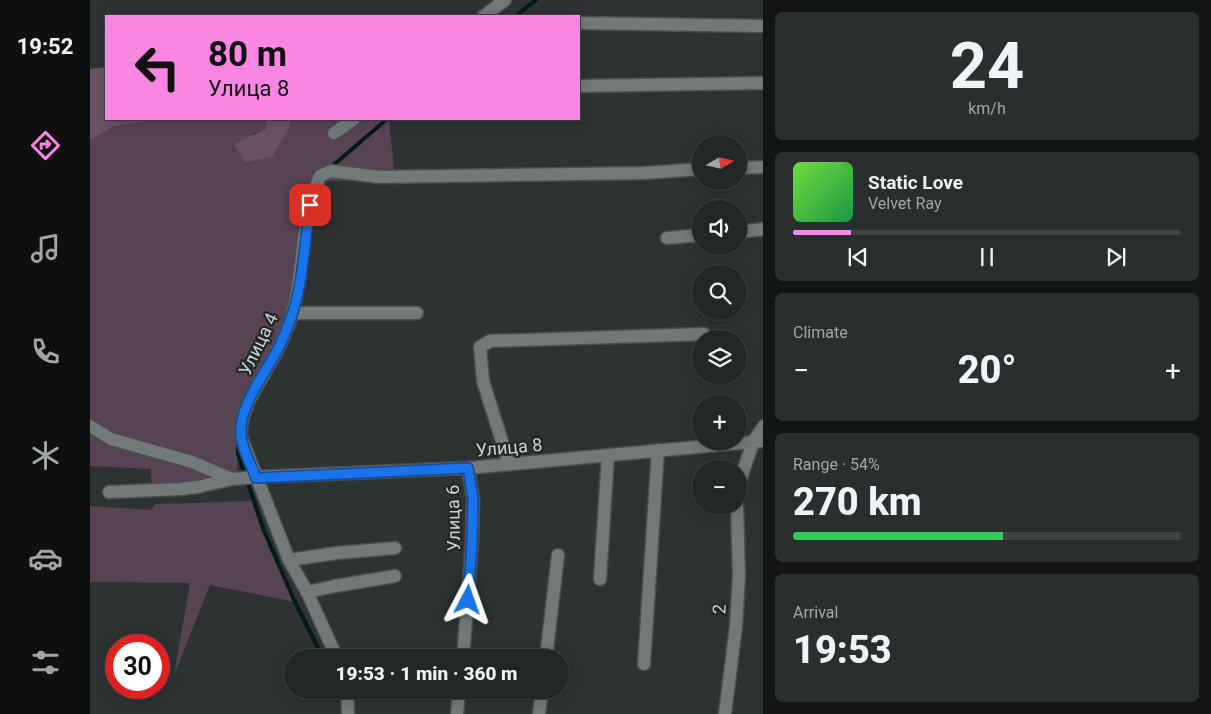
<!DOCTYPE html>
<html lang="en">
<head>
<meta charset="utf-8">
<style>
	body { margin:0; font-family:Roboto,sans-serif; background:#2a2e2e; color:#f1f3f6; height:100vh; display:flex; flex-direction:column; font-size:19px; white-space:nowrap }
	* { box-sizing:border-box; margin:0 }
	p { font-size:16px; color:#a2a5a7 }
	.icon { flex:none; width:28px; height:28px; fill:none; stroke:currentColor; stroke-width:2; stroke-linecap:round; stroke-linejoin:round }
	.map { position:relative; flex:1; overflow:hidden }
	.sheet { display:flex; flex-direction:column; gap:12px; padding:12px; background:#131515; width:448px }
	.sheet>* { flex:none }
	.banner { position:absolute; left:15px; top:15px; width:475px; height:105px; border-radius:0px; box-shadow:0 2px 12px #0003,0 0 0 1px #3f4343; background:#fc86e4; color:#111; overflow:hidden }
	.needle { width:32px; rotate:81deg }
	.fabs { position:absolute; left:602px; top:135px; display:grid; gap:10px }
	.fabs a { display:grid; place-items:center; width:55px; height:55px; border-radius:50%; background:#222626; box-shadow:0 2px 12px #0003,0 0 0 1px #3f4343; font-size:25px }
	.speed { position:absolute; left:15px; top:634px; display:flex; gap:10px; font-size:25px; font-weight:700; text-align:center }
	.speed>* { display:grid; place-content:center; width:65px; height:65px; border-radius:50%; background:#222626; box-shadow:0 2px 12px #0003,0 0 0 1px #3f4343; line-height:1 }
	.speed .limit { border:8px solid #d22; background:#fff; color:#111 }
	.pin { position:absolute; display:grid; place-items:center; width:42px; height:42px; color:#fff; margin:-21px; border-radius:10px; box-shadow:0 2px 8px #0006 }
	.me { position:absolute; width:55px; margin:-28px; rotate:4deg; stroke-linejoin:round; filter:drop-shadow(0 0 4px #0008) }
	.turn { display:flex; align-items:center; gap:18px; height:105px; padding:0 20px; font-size:22px }
	.turn .icon { width:65px; height:65px; stroke-width:2.5 }
	.turn b { display:block; font-size:35px; line-height:42px }
	.big { font-size:38px; font-weight:800; line-height:1.1 }
	.sheet .tile { flex:1; display:flex; flex-direction:column; justify-content:center; gap:8px; min-width:0; padding:0 18px; border-radius:8px; background:#2a2e2e }
	.sheet .dial { align-items:center; gap:0 }
	.dial b { font-size:65px; line-height:1 }
	.song { display:flex; align-items:center; gap:15px }
	.cover { width:60px; height:60px; border-radius:8px; background:linear-gradient(135deg,hsl(100 70% 55%),hsl(140 70% 35%)) }
	.played { height:5px; border-radius:2px; background:linear-gradient(90deg,#fc86e4 15%,#3f4343 15%) }
	.keys { display:flex; justify-content:space-around; direction:ltr }
	.heat { display:flex; justify-content:space-between; align-items:center; font-size:28px; direction:ltr }
	.charge { height:8px; border-radius:4px; background:linear-gradient(90deg,#34c759 54%,#3f4343 0) }
	.trip { position:absolute; left:194px; top:649px; width:285px; height:50px; border-radius:25px; background:#222626; box-shadow:0 2px 12px #0003,0 0 0 1px #3f4343; font-weight:800; line-height:50px; text-align:center }
	main { display:flex; flex:1; min-height:0 }
	.tabs { display:flex; flex-direction:column; width:90px; justify-content:space-around; align-items:center; background:#0e0f0f; color:#a2a5a7 }
	.tabs .icon { width:35px; height:35px }
	.tabs .on { color:#fc86e4 }
	.tabs b { font-size:22px; color:#f1f3f6 }
	.map>svg:first-child { display:block }
</style>
</head>
<body>
<main>
<nav class="tabs">
<b>19:52</b>
<svg class="icon on" aria-label="directions" viewBox="0 0 24 24"><path d="M12 3l9 9-9 9-9-9zM9 14v-3h6M13 9l2 2-2 2"/></svg>
<svg class="icon" aria-label="music" viewBox="0 0 24 24"><path d="M9 18V5l10-2v13"/><circle cx="6" cy="18" r="3"/><circle cx="16" cy="16" r="3"/></svg>
<svg class="icon" aria-label="phone" viewBox="0 0 24 24"><path d="M5 4h4l2 5-3 2q2 4 5 5l2-3 5 2v4C11 20 4 13 5 4z"/></svg>
<svg class="icon" aria-label="climate" viewBox="0 0 24 24"><path d="M12 3v18M4 7l16 10M4 17L20 7"/></svg>
<svg class="icon" aria-label="car" viewBox="0 0 24 24"><path d="M5 17H2v-5l4-1 3-4h7l3 4 3 1v5h-3M9 17h6M6 11h13"/><circle cx="7" cy="17" r="2"/><circle cx="17" cy="17" r="2"/></svg>
<svg class="icon" aria-label="filters" viewBox="0 0 24 24"><path d="M4 7h16M4 17h16"/><circle cx="9" cy="7" r="2"/><circle cx="15" cy="17" r="2"/></svg>
</nav>
<div class="map">
<svg width="674" height="714" viewBox="0 0 674 714">
	<rect width="100%" height="100%" fill="#2e3232"/>
	<g fill="#584353">
		<polygon points="61,119 177,119 176,129 161,135 198,128 201,119 299,119 305,180 229,181 208,313 192,356 169,390 148,427 147,475 62,489 61,469 0,466 0,140 23,127 56,121"/>
		<polygon points="164,501 174,531 205,602 120,585 84,675 100,583 0,582 0,506 61,510 65,504"/>
	</g>
	<g fill="#6a5264">
		<polygon points="16,67 16,119 61,119 56,121 23,127 0,140 0,69"/>
		<polygon points="177,119 201,119 199,128 182,157 155,162 144,144 176,129"/>
	</g>
	<g fill="none" stroke-linecap="round" stroke-linejoin="round">
		<g stroke="#011b1b" stroke-width="4">
			<polyline points="426,16 446,0"/>
			<polyline points="240,168 297,119"/>
			<polyline points="148,443 148,454 174,531 205,602 233,658"/>
			<polyline points="248,690 252,702"/>
		</g>
		<g stroke="#4a4e4e" stroke-width="15">
			<g id="minor">
				<polyline points="394,16 415,0"/>
				<polyline points="489,23 674,26"/>
				<polyline points="489,86 674,83"/>
				<polyline points="244,133 264,119"/>
				<polyline points="649,168 674,167"/>
				<polyline points="649,232 674,229"/>
				<polyline points="577,238 611,235"/>
				<polyline points="203,313 327,313"/>
				<polyline points="0,426 21,439 102,462 142,479"/>
				<polyline points="419,464 393,381 390,347 400,341 614,334"/>
				<polyline points="649,484 663,442 674,426"/>
				<polyline points="19,492 90,489 107,487 142,479 166,477 378,468 674,441"/>
				<polyline points="199,560 247,553 305,548"/>
				<polyline points="510,579 518,455"/>
				<polyline points="217,592 245,586 305,576"/>
				<path d="M247 658 217 592 199 560 154 445C152 440 150 435 151 430 152 402 177 372 189 347 192 340 195 333 198 326 216 278 208 223 230 176L241 171 290 177 555 173 611 169"/>
				<polyline points="373,658 382,542 383,499 378,468"/>
				<polyline points="456,658 468,555"/>
				<polyline points="554,664 568,450"/>
				<polyline points="257,690 258,714"/>
				<polyline points="367,714 369,690"/>
				<polyline points="449,714 452,690"/>
				<polyline points="635,714 646,626 649,576 647,506"/>
			</g>
		</g>
		<use href="#minor" stroke="#737878" stroke-width="12"/>
	</g>
	<g fill="none" stroke-linecap="round" stroke-linejoin="round">
		<g stroke="#114b97" stroke-width="12">
			<path id="route" d="M220 205C215 239 213 283 202 315 198 326 194 337 189 347 177 371 151 403 151 430 150 445 161 464 166 478L378 468 383 499 382 542 378 600"/>
		</g>
		<use href="#route" stroke="#1a73e8" stroke-width="9"/>
	</g>
	<g text-anchor="middle" dominant-baseline="central" stroke-width="4.5" stroke-linejoin="round" paint-order="stroke">
		<g font-size="18" fill="#cfd2d2" stroke="#242828">
			<text transform="translate(168 344) rotate(-64)">Улица 4</text>
			<text transform="translate(419 447) rotate(-5)">Улица 8</text>
			<text transform="translate(363 518) rotate(-91)">Улица 6</text>
			<text transform="translate(629 609) rotate(-87)">2</text>
		</g>
	</g>
</svg>
<div class="fabs">
<a><svg class="needle" viewBox="-14 -14 28 28"><path d="M0-13l5 13h-10z" fill="#e53935"/><path d="M0 13l5-13h-10z" fill="#a2a5a7"/></svg></a>
<a><svg class="icon" aria-label="sound" viewBox="0 0 24 24"><path d="M4 9h4l5-4v14l-5-4H4zM17 9q2 3 0 6"/></svg></a>
<a><svg class="icon" aria-label="search" viewBox="0 0 24 24"><circle cx="10" cy="10" r="6"/><path d="M15 15l6 6"/></svg></a>
<a><svg class="icon" aria-label="layers" viewBox="0 0 24 24"><path d="M12 4l9 5-9 5-9-5zM3 14l9 5 9-5"/></svg></a>
<a>+</a>
<a>−</a>
</div>
<div class="speed"><div class="limit">30</div></div>
<div class="pin" style="left:220px;top:205px;background:#d93025"><svg class="icon" aria-label="arrive" viewBox="0 0 24 24"><path d="M6 21V4h12l-3 4 3 4H6"/></svg></div>
<svg class="me" style="left:378px;top:600px" viewBox="-20 -20 40 40"><path d="M0-17L14 15 0 8-14 15z" fill="#1a73e8" stroke="#fff" stroke-width="4"/></svg>
<div class="trip">19:53 · 1 min · 360 m</div>
<div class="banner">
<div class="turn"><svg class="icon" aria-label="left" viewBox="0 0 24 24"><path d="M17 20v-9H6M10 6l-5 5 5 5"/></svg><div><b>80 m</b>Улица 8</div></div>
</div>
</div>
<section class="sheet">
<div class="tile dial"><b>24</b><p>km/h</p></div>
<div class="tile">
<div class="song"><i class="cover"></i><div><b>Static Love</b><p>Velvet Ray</p></div></div>
<div class="played"></div>
<div class="keys"><svg class="icon" aria-label="previous" viewBox="0 0 24 24"><path d="M18 5L8 12l10 7zM5 5v14"/></svg><svg class="icon" aria-label="pause" viewBox="0 0 24 24"><path d="M8 5v14M16 5v14"/></svg><svg class="icon" aria-label="next" viewBox="0 0 24 24"><path d="M6 5l10 7-10 7zM19 5v14"/></svg></div>
</div>
<div class="tile"><p>Climate</p>
<div class="heat"><a>−</a><b class="big">20°</b><a>+</a></div>
</div>
<div class="tile"><p>Range · 54%</p><b class="big">270 km</b><div class="charge"></div></div>
<div class="tile"><p>Arrival</p><b class="big">19:53</b></div>
</section>
</main>
</body>
</html>
